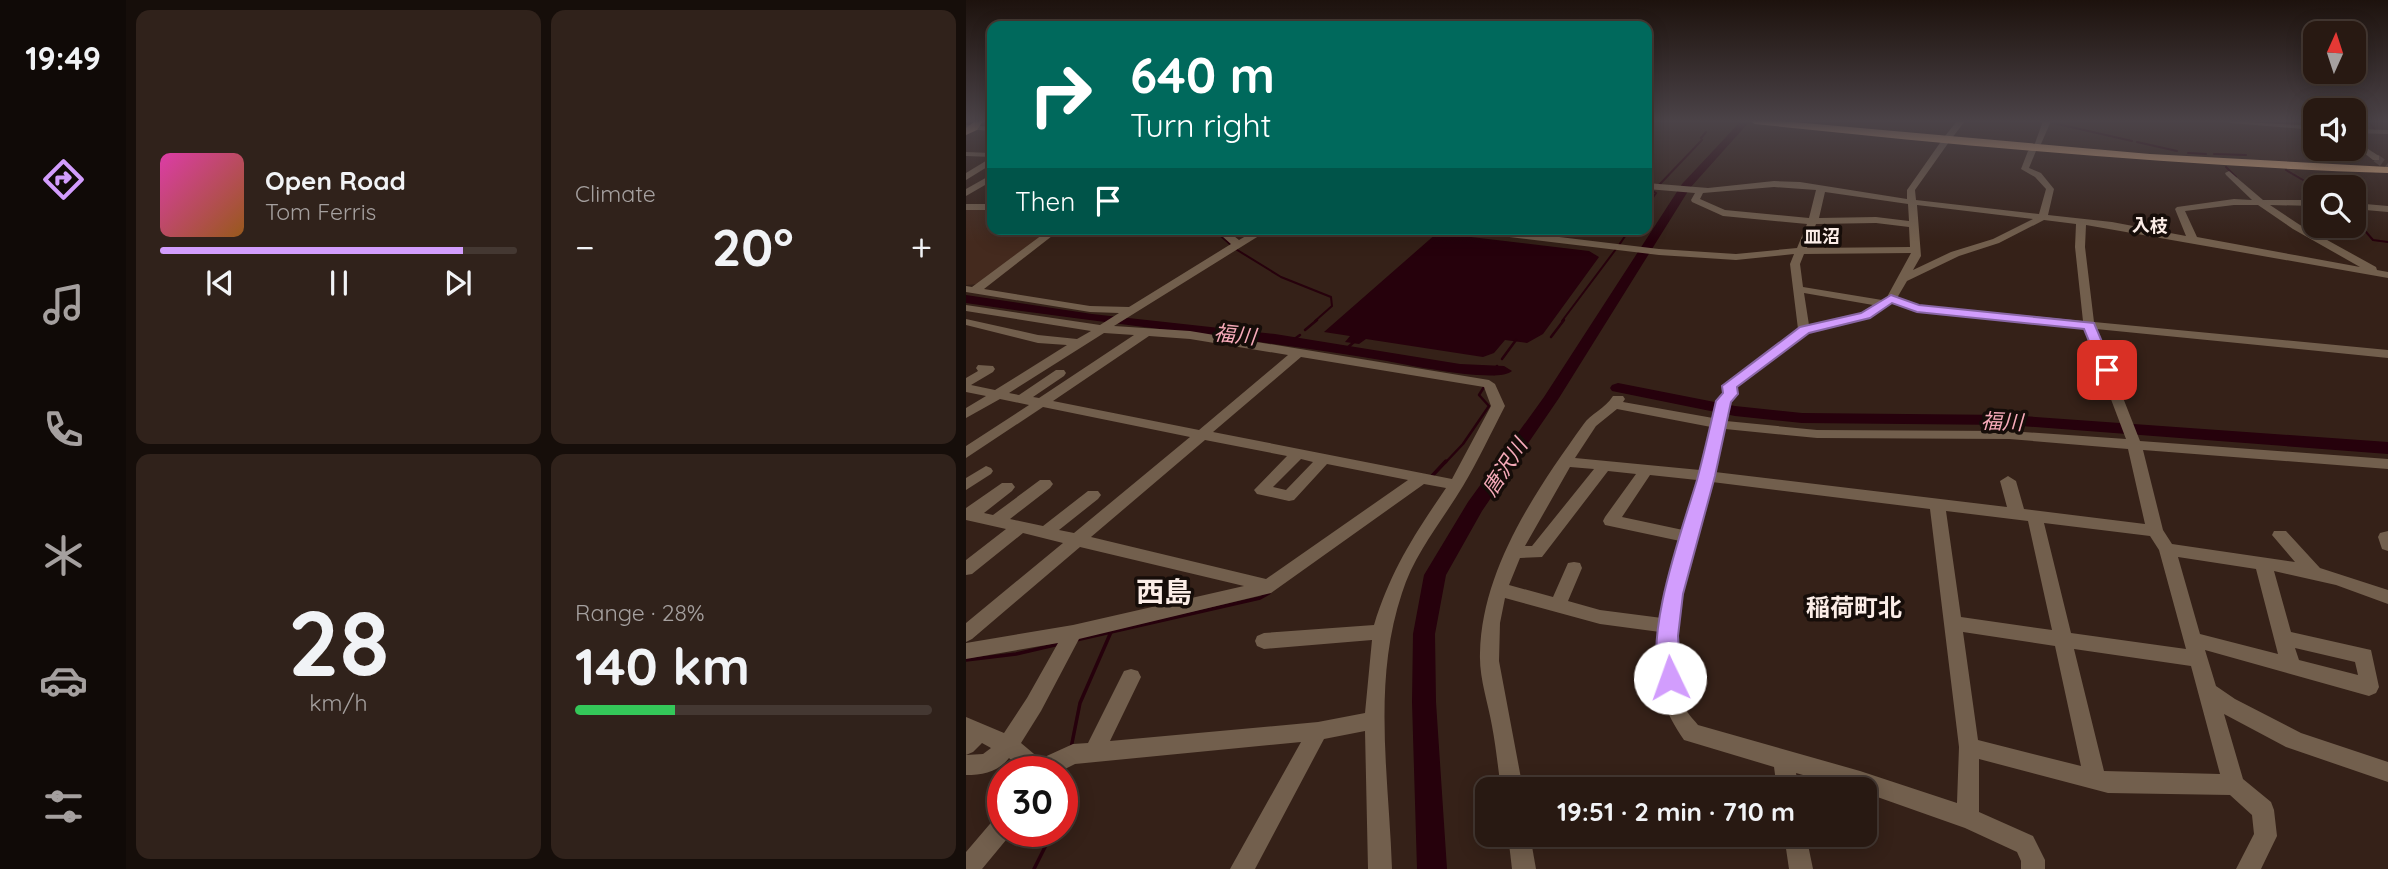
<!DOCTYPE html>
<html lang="en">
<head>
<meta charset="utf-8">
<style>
	body { margin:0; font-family:Quicksand,"Noto Sans JP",sans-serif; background:#30221b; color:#f1f3f6; height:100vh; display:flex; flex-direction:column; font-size:26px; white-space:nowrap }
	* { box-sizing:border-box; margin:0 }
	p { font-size:23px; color:#a5a09f }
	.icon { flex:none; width:38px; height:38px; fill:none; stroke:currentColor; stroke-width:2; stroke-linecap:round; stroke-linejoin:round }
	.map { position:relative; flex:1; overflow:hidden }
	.drawer { display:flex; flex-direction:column; gap:10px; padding:10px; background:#160e0a; width:840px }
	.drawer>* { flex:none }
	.hud { position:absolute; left:21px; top:21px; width:665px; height:214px; border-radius:14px; box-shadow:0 4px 18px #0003,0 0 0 2px #443832; background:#00695c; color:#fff; overflow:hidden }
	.needle { width:46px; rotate:3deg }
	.controls { position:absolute; left:1337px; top:21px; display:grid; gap:14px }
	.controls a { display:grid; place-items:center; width:63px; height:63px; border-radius:14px; background:#281912; box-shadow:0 4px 18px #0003,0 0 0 2px #443832; font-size:35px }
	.speed { position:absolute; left:21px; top:756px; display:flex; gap:14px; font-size:35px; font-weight:700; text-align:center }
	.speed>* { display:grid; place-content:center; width:91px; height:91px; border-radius:50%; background:#281912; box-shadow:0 4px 18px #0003,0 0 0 2px #443832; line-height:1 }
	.speed .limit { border:10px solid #d22; background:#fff; color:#111 }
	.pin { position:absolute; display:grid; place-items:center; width:60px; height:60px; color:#fff; margin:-30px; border-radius:14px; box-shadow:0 4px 10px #0006 }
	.me { position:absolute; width:77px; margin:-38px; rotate:357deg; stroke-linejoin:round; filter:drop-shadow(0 0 5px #0008) }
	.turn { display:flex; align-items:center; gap:24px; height:147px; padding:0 28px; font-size:32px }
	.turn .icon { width:91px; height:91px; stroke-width:2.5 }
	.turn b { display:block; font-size:49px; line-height:60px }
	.then { display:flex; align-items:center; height:66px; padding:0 28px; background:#0003; gap:14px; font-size:26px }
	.big { font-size:52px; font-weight:800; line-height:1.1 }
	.drawer .tile { flex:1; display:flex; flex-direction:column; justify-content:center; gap:10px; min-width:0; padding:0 24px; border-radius:14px; background:#30221b }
	.drawer .dial { align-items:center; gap:0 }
	.dial b { font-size:91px; line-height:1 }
	.song { display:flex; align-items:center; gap:21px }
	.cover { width:84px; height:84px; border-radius:10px; background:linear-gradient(135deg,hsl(320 70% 55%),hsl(30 70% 35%)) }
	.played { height:7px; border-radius:4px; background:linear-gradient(90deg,#d29dfd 85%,#443832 85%) }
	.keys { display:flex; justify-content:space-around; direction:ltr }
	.heat { display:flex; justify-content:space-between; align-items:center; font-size:38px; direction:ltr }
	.charge { height:10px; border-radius:5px; background:linear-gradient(90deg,#34c759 28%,#443832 0) }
	.drawer .tiles { flex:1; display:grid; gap:10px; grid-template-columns:repeat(2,1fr) }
	.trip { position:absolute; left:509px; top:777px; width:402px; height:70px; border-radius:14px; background:#281912; box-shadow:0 4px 18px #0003,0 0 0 2px #443832; font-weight:800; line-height:70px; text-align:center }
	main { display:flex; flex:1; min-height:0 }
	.menu { display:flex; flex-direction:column; width:126px; justify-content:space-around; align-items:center; background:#100a07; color:#a5a09f }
	.menu .icon { width:49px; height:49px }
	.menu .current { color:#d29dfd }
	.menu b { font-size:32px; color:#f1f3f6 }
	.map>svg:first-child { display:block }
</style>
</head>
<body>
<main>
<nav class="menu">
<b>19:49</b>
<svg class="icon current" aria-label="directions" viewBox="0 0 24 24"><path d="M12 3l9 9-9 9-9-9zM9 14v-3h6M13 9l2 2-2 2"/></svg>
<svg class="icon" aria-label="music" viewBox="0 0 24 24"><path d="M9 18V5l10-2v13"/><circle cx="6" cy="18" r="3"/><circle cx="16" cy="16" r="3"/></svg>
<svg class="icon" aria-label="phone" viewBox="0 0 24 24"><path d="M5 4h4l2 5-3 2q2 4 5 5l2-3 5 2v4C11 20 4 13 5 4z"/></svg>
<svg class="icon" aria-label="climate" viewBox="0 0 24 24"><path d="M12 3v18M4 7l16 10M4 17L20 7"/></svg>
<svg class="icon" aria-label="car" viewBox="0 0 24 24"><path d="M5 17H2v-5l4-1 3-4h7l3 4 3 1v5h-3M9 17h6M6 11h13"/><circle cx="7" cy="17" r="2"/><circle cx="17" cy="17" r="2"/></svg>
<svg class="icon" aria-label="filters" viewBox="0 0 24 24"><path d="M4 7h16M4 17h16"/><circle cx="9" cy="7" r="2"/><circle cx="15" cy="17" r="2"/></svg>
</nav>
<section class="drawer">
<div class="tiles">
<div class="tile">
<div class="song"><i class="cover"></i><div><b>Open Road</b><p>Tom Ferris</p></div></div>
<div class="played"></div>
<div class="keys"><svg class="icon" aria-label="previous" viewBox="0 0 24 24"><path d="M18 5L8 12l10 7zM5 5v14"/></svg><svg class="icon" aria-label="pause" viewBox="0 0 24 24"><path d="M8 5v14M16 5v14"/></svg><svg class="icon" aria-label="next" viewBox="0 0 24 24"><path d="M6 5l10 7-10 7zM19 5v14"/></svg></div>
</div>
<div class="tile"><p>Climate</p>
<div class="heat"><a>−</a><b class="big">20°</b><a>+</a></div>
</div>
<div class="tile dial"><b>28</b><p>km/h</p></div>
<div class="tile"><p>Range · 28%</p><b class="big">140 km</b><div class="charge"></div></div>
</div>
</section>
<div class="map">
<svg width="1422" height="869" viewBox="0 0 1422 869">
	<rect width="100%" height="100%" fill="#352118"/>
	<polygon fill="#442a1e" points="0,208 26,208 26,229 88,229 13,284 0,285"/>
	<polygon fill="#26010c" points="471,233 623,251 633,257 577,334 561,343 539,340 528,353 517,357 400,339 393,344 379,342 384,336 358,332"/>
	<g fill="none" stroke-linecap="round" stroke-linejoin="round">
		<g stroke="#26010c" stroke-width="2">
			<polyline points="1402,121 1409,130"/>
			<polyline points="1083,122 1166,141"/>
			<polyline points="735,138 740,132"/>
			<polyline points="1171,142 1211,151"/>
			<polyline points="1222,153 1240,154"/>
			<polyline points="1248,154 1280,155"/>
			<polyline points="1260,167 1270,177"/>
			<polyline points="1320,170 1349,187"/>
			<polyline points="693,185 736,140"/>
			<polyline points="681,206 690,193 685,190"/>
			<polyline points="1388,218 1407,240 1422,242"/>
			<polyline points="247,229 265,245"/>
			<polyline points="653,245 664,229"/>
			<polyline points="268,248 315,277 365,297 366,306 349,321"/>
			<polyline points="596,321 650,249"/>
		</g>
		<g stroke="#26010c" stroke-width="2.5">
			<polyline points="339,330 351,320"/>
			<polyline points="585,337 598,320"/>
			<polyline points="327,340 334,335"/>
			<polyline points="380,349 388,342"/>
			<polyline points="536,359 550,340"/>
			<polyline points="528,374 531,366"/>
			<polyline points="479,463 497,444 523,406 513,395 518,387"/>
		</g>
		<g stroke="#26010c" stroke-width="3.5">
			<polyline points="466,476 480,461"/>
			<polyline points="110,640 294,598 303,593"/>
			<polyline points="0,660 50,654 93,644"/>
			<polyline points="105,748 114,703 145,632"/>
			<polyline points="68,869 87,831"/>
		</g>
		<g fill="#26010c" fill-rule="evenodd">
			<polygon points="775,121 784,121 724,188 593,398 516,511 480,575 469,634 470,702 481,869 451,869 446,702 447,634 458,575 502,502 578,397 716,184"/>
			<path d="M0 295 126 314 309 334 494 364 538 366 546 371C533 384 442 365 421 361 281 338 140 324 0 303Z"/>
			<polygon points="652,383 769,406 836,413 1043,415 1422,442 1422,454 1043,425 836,423 769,416 646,391 644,388 646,385"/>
		</g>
		<polyline stroke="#534037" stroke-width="8" stroke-dasharray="8 4.5" stroke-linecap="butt" points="1410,158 1422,167"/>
		<g fill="#725f4d" fill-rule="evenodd">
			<polygon points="991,121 999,121 986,138 980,138 979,136"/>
			<polygon points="1077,121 1085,121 1075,144 1068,146"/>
			<polygon points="1261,121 1349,126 1349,130 1265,123"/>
			<polygon points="0,125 26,127 26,131 0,129"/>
			<polygon points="1388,129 1422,130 1422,134 1388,133"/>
			<path d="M976 140 983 142 949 190 950 200 1073 214 1080 189 1069 177 1055 169 1062 151 1066 149 1070 151 1063 168 1075 173 1088 189 1082 215 1146 222 1220 236 1209 209 1211 207 1268 199 1286 200 1260 175 1259 173 1263 171 1297 200H1349V206L1304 205 1334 225 1410 267 1411 270 1422 272V278L1120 225 1119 247 1128 322 1422 350V358L1130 329 1174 441 1422 459V469L1177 450 1197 530 1206 544 1329 562 1306 535 1308 531H1320L1354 568 1422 590V604L1370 585 1308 571 1325 632 1405 650 1413 687 1410 693 1403 696 1239 650 1250 686 1269 699 1335 733 1422 762V782L1320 747 1258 714 1277 779 1305 802 1308 810 1311 836 1295 869H1270L1288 834 1286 815 1264 795 1142 793 1013 759V812L1067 836 1079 860V869H1055V861L1051 852 999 828 900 793V789H886L830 773 833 789H811L808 767 718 740C692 702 688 677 694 632L634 624 539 598 534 623 533 661 557 789H535C532 768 530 747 526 726 522 702 513 678 514 653 516 569 569 492 617 425 625 413 639 409 647 396H657L659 399 657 402 747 418 751 401 758 393 759 383 832 329 824 264 828 254 770 260 693 255 502 232 497 229H528L693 249 770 254 831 248 841 224 757 216 726 202 725 200 729 193 681 189V183L742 188 808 181 834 182 941 199V190ZM808 187 850 190 843 218 759 210 734 199 737 193ZM859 192 942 204 943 221 910 217 853 218ZM951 205 1067 219 1027 239 985 252 947 270 955 256ZM1268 205H1292L1327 229 1394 267 1231 237 1219 211ZM1078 220 1110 224 1109 247 1117 321 953 305 931 298 941 281 993 256 1033 243ZM910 223 943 227 944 247 841 248 850 224ZM945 253 921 297 916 300 837 287 834 264 838 254ZM838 293 907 305 895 313 843 325ZM926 303 951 311 1118 328 1160 439 1043 431 851 430 760 421 764 402 772 394 771 387 842 333 903 318ZM651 409 745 427 734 470 609 458 630 426ZM759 429 851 438 1043 439 1162 449 1179 524 1058 509 1050 481 1042 476 1034 481 1041 507 749 472ZM604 467 628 469 566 546H559ZM642 471 670 474 639 517 637 521 639 525 714 541 696 618 634 610 602 601 616 568 614 563 608 562 602 563 587 597 543 585 554 558 576 557ZM684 475 731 480 717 530 656 517ZM746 482 964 509 993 747 991 803 894 771 732 725C728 720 722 714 719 708 693 657 731 536 746 482ZM980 511 1062 521 1086 630 995 617ZM1078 523 1184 536 1193 550 1220 649 1105 633ZM1212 557 1290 569 1312 654 1234 634ZM997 632 1089 646 1115 766 1012 740ZM1329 648 1389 662 1392 675 1333 660ZM1108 649 1225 666 1254 774 1138 771Z"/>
			<polygon points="1388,140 1413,156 1413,160 1407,160 1388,145"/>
			<polygon points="0,152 26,153 26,157 0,156"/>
			<polygon points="23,159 26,159 26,164 0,180 0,173"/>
			<polygon points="23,176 26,176 26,181 0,196 0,189"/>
			<polygon points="1388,203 1422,206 1422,212 1388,209"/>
			<rect x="0" y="204" width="26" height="6"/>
			<path d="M84 229H95L18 289 124 306 163 307 265 244 248 229H259L273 240 292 229H304L148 326 224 331 523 380 529 384 539 406C525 433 512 461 497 486 476 521 448 554 436 593 406 682 423 778 426 869H402L399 731 358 739 289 869H264L335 742 109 764 93 772H58L43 758C32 772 17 775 0 775V755L17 754 25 748 16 743 7 752 0 755V717L38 733 61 698 92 643 0 659V643L107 625 278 586 114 547 6 639 0 642V623L97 543 57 533 6 574 0 575V560L40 529 0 520V508L36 483H46L49 487 46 491 18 513 27 515 74 480H84L87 484 84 488 44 519 77 526 122 491H132L135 495 132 499 93 530 108 533 224 437 77 407 0 458V446L63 405 34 399 0 418V408L20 396 0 392V378L12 371 10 368 12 365 27 366 29 369 27 372 5 385 29 390 101 345 72 343 0 325V319L72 335 111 339 125 331 0 311V305L134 325 153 313 124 312 0 292V286L6 287ZM138 333 168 335 73 398 67 397 98 376 100 373 98 370H90L53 395 43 393ZM183 336 224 339 322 355 233 430 87 401ZM335 357 518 387 525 406 486 479 247 432ZM239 440 321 456 288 490 291 494 323 501 328 500 361 464 442 480 300 579 125 537ZM335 459 347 462 320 490 307 487ZM458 484 480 488C448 535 425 570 408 625L298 633 291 636 289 641 291 646 298 649 406 640 399 713 352 722 144 741 175 677 172 671 165 669 158 671 122 743 107 744 74 759 55 743 75 711 113 639 305 593Z"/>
			<polygon points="20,466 25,468 27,471 25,474 0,490 0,478"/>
			<polygon points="1422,531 1422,551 1416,549 1412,537 1414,533"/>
			<polygon points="37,815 37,831 46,831 45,834 16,869 0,869 0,852 29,818"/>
			<polygon points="542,835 564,835 570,869 546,869"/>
			<polygon points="818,835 840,835 847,869 823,869"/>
		</g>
		<polygon fill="#bf9771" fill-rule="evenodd" points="9,121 17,121 11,130 0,135 0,128"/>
		<path fill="#ddad7f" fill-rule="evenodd" d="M784 121H816L1184 154 1422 167V173C1210 166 1000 146 789 124Z"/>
	</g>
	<linearGradient id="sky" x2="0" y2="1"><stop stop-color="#1d120d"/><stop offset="0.5" stop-color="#4b4348"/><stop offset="1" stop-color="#4b4348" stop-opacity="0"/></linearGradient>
	<rect width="1422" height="242" fill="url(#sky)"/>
	<path fill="#d29dfd" stroke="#8866a4" stroke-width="2" d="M925 295 953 305 1128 323 1148 370 1141 374 1136 373 1118 329 951 312 926 303 904 318 843 333 771 387 772 394 765 402 749 476 717 594 712 636 715 678 711 685 704 688 696 685C675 641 717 527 731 480 738 454 744 427 750 401L757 393 756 386 834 327 895 313Z"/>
	<g text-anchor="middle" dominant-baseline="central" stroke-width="7" stroke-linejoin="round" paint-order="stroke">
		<g font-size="18" font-weight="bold" fill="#fbede7" stroke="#160d09">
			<text x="1184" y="225">入枝</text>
			<text x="856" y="236">皿沼</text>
		</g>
		<g font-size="21" font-style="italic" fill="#f6aab9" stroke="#160d09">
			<text transform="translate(269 334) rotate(6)">福川</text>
			<text transform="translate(1036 421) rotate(2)">福川</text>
			<text transform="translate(538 467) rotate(-57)">唐沢川</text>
		</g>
		<g font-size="24" font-weight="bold" fill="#fbede7" stroke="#160d09">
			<text x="888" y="607">稲荷町北</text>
		</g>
		<g font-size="28" font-weight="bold" fill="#fbede7" stroke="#160d09">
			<text x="198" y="591">西島</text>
		</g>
	</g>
</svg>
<div class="controls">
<a><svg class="needle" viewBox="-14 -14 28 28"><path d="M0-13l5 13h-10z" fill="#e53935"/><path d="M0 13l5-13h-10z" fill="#a5a09f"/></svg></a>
<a><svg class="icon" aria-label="sound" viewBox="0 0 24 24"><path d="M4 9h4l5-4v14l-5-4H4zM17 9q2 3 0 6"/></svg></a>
<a><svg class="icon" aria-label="search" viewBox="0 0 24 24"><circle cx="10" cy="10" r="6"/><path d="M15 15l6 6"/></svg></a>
</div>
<div class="speed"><div class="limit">30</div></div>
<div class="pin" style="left:1141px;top:370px;background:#d93025"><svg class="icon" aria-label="arrive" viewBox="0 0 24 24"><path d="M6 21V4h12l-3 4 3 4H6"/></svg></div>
<svg class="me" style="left:704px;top:678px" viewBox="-20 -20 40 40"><circle r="19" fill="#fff"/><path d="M0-13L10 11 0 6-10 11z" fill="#d29dfd"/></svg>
<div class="trip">19:51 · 2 min · 710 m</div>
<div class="hud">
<div class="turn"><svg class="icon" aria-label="right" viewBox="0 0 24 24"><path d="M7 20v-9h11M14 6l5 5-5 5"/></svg><div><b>640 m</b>Turn right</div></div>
<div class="then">Then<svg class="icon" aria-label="arrive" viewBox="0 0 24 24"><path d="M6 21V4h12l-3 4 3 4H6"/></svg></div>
</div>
</div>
</main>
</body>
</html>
